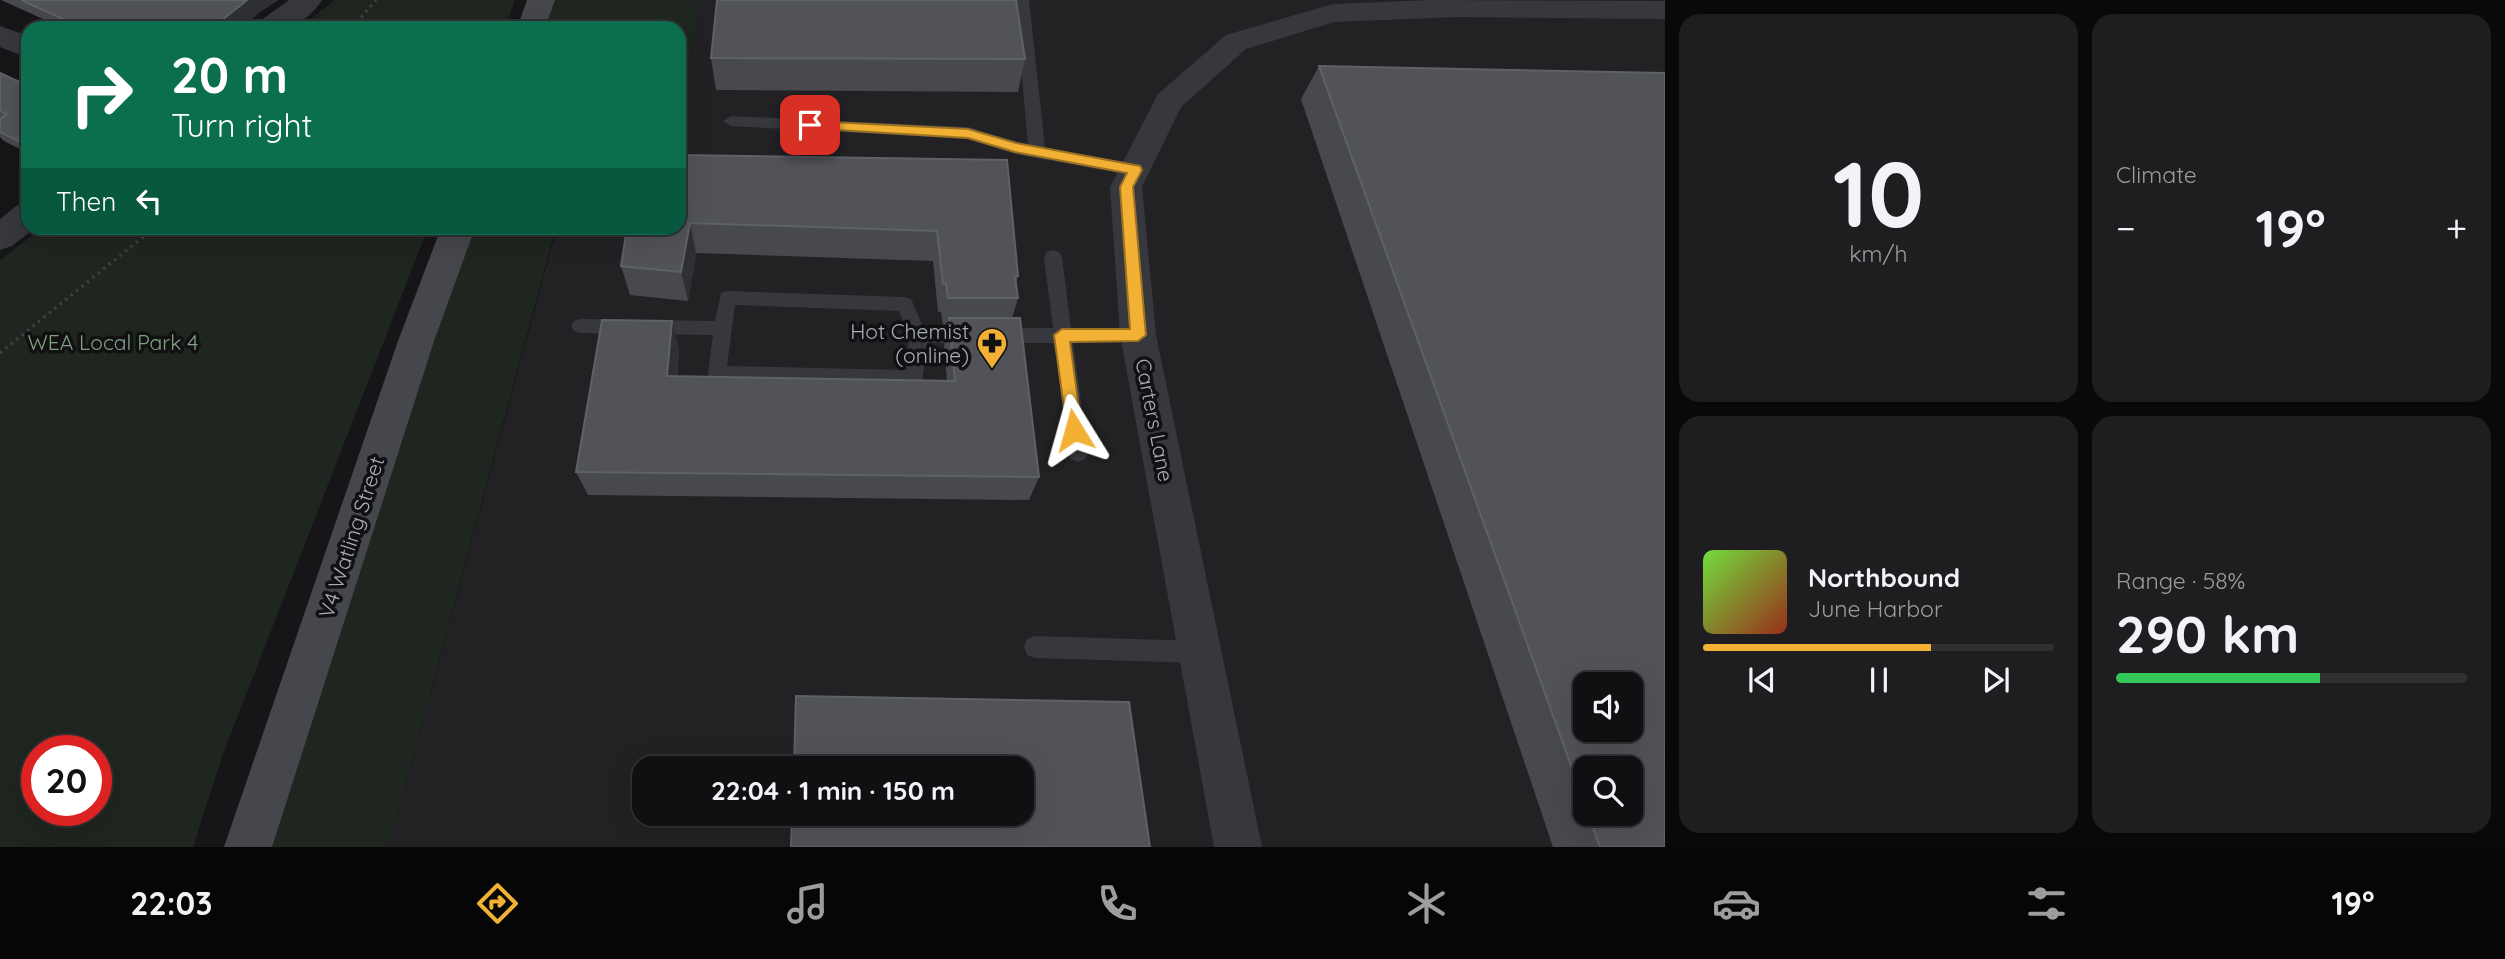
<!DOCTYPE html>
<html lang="en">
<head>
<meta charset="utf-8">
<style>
	body { margin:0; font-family:Quicksand,sans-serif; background:#1e1e20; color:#f1f3f6; height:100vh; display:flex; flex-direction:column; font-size:26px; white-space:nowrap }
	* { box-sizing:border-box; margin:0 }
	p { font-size:23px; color:#9c9d9f }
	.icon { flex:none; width:38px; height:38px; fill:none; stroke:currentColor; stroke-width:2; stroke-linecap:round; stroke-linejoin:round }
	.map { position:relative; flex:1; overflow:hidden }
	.side { display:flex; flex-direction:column; gap:14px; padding:14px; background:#09090a; width:840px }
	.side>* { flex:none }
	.banner { position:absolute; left:21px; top:21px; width:665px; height:214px; border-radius:21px; box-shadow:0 7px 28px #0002,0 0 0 2px #303032; background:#0b6e4f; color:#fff; overflow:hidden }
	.controls { position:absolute; left:1573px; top:672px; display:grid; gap:14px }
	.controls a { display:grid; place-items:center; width:70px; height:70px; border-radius:14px; background:#101012; box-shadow:0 7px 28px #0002,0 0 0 2px #303032; font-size:35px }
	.speed { position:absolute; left:21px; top:735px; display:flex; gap:14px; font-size:35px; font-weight:700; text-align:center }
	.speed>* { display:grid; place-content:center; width:91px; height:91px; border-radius:50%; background:#101012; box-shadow:0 7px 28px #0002,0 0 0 2px #303032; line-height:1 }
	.speed .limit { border:10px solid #d22; background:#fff; color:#111 }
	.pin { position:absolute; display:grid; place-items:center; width:60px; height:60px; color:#fff; margin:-30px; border-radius:14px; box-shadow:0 4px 10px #0006 }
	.me { position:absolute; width:77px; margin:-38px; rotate:352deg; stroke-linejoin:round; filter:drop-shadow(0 0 5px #0008) }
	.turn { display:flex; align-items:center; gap:24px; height:147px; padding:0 35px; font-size:32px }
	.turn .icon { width:91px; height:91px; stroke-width:2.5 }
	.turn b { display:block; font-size:49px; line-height:60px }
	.then { display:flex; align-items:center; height:66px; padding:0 35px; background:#0003; gap:14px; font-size:26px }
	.big { font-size:52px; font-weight:800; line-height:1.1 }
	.side .card { flex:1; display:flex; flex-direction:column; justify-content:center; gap:10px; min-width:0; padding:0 24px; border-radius:21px; background:#1e1e20 }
	.side .dial { align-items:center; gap:0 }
	.dial b { font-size:91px; line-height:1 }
	.song { display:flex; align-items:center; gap:21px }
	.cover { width:84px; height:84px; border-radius:10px; background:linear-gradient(135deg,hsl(100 70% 55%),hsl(10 70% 35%)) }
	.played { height:7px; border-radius:4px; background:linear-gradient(90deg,#f2b134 65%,#303032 65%) }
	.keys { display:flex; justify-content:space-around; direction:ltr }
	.heat { display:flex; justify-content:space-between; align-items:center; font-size:38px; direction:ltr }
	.charge { height:10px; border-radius:5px; background:linear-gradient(90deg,#34c759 58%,#303032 0) }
	.side .tiles { flex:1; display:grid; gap:14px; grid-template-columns:repeat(2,1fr) }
	.trip { position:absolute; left:632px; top:756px; width:402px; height:70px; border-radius:21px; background:#101012; box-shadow:0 7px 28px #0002,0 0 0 2px #303032; font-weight:800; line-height:70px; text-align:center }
	.tabs { display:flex; height:112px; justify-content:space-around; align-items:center; background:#060607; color:#9c9d9f }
	.tabs .icon { width:49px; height:49px }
	.tabs .active { color:#f2b134 }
	.tabs b { font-size:32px; color:#f1f3f6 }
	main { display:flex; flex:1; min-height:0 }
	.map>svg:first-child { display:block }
</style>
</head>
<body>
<main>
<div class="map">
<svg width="1665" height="847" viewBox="0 0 1665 847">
	<rect width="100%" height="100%" fill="#161618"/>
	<path fill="#222225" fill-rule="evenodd" d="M700 0H1665V847H389L554 238 569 228H679V101L687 88ZM1586 684H1631V730H1586ZM644 768H1022V814H644ZM1586 768H1631V814H1586Z"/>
	<g fill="#1e261f" fill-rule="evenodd">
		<polygon points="335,0 515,0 505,28 299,28"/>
		<polygon points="541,0 700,0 687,88 679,101 679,28 531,28"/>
		<path d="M42 228H428L223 754 193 847H0V260ZM37 751H96V810H37Z"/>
		<polygon points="458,228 569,228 553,238 389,847 248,847 416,341"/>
	</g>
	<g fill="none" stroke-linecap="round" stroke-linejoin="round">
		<g stroke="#3d3f44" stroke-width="3.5" stroke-dasharray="2.5 4.5" stroke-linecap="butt">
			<polyline points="352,28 376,0"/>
			<polyline points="0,353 154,228"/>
		</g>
		<g fill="#37383d" fill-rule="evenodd">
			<polygon points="1015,0 1029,0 1045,148 1135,164 1143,170 1141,174 1135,176 1015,154 967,139 731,126 723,121 731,116 968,127 1028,145"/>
			<path d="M1053 250 1059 252 1062 257 1071 328H1138L1144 330 1147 335 1144 340 1138 342 1073 343 1088 453 1085 459 1078 462 1071 459 1068 453 1055 343H927L922 384 915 386 717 382 710 380 708 374 713 335 580 333 574 331 571 326 574 321 580 319 715 321 721 293 727 291 905 297 911 299 924 329 1053 328 1044 257 1047 252ZM735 305 899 311 909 336 906 370 727 366Z"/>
			<polygon points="1035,636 1200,641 1208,644 1211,652 1208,660 1200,663 1035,658 1027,655 1024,647 1027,639"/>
		</g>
		<g fill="#37383d" fill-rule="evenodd">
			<path d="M289 0H322C305 27 284 28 256 28L260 21Z"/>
			<polygon points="1431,0 1665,1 1665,19 1457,17 1334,22 1246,49 1181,107 1142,187 1156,335 1262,847 1214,847 1120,335 1110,187 1158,94 1226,35 1333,4"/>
			<polygon points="0,26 28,36 28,58 0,47"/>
			<polygon points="28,202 28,228 35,228 12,246 0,250 0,219 16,206"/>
		</g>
		<g fill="#45474d" fill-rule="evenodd">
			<polygon points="527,0 555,0 545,28 517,28"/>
			<polygon points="441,228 475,228 434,341 272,847 224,847 398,341"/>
		</g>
	</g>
	<g fill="#47494d" fill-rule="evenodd">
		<polygon points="1,0 278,0 260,12 240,28 63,28"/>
		<polygon points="711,58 1025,59 1018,92 716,90"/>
		<path d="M1319 66 1665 847H1553L1301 99ZM1586 768 1631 814H1586Z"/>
		<polygon points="0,73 28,86 28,153 4,141 0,137 0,119 1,118 0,118"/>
		<polygon points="679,155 1007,160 1018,276 1016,283 1018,298 1012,318 1039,477 1029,500 588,495 576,472 679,348 677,376 947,381 944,346 948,326 943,326 941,312 938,312 933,261 696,253 688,301 630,295 621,266"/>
	</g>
	<g fill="#2f3033">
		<polygon points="247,0 278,0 260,12 240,28 212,28"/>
		<polygon points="690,223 696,253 688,301 681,272"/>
		<polygon points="672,321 679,348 674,402 667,376"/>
	</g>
	<g fill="#525359" stroke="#5f6168" stroke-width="2" fill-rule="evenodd">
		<polygon points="21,0 247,0 212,28 83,28"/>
		<polygon points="717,0 1016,0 1025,59 711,58"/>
		<path d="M1319 66 1665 73V847H1600L1588 814H1631V768H1586V807ZM1586 684H1631V730H1586Z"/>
		<polygon points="0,73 28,86 28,146 0,132 0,119 7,114 0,111"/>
		<polygon points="679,155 1007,160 1018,276 1015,277 1018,298 948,298 946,283 943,284 937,231 690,223 681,272 621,266 627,228 679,228"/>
		<polygon points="949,318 1020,318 1039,477 576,472 602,320 672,321 667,376 955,381"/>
		<polygon points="796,696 1129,702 1150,847 791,847 792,814 1022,814 1022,768 794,768"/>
	</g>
	<polygon fill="#f2b134" stroke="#9d7322" stroke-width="2" points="810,121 968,129 1016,143 1140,166 1142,170 1133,187 1146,335 1138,341 1070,342 1082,430 1080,435 1069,435 1067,430 1054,335 1062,329 1130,329 1120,187 1127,173 1015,152 968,138 806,128 804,125"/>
	<defs>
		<g id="pharmacy-pin" transform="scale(1.575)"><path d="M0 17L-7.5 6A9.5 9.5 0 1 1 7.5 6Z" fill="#f2b134" stroke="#111113"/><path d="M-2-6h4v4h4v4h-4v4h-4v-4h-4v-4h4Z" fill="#111"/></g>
	</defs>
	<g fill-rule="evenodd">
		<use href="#pharmacy-pin" x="992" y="343"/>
	</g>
	<g text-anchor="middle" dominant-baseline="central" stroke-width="7" stroke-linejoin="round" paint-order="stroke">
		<g font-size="21" fill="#a8adb8" stroke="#111113" text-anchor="end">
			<text x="969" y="331">Hot Chemist<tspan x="969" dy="24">(online)</tspan></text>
		</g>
		<g font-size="21" fill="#7fa381" stroke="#111113">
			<text x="113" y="342">WEA Local Park 4</text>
		</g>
		<g font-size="21" fill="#a8adb8" stroke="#111113">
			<text transform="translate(1155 420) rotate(79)">Carters Lane</text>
			<text transform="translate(351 537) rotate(-72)">V4 Watling Street</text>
		</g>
	</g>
</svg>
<div class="controls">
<a><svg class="icon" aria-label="sound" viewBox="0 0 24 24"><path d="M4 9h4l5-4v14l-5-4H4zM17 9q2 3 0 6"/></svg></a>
<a><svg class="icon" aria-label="search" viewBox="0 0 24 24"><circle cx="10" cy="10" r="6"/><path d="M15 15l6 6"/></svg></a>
</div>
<div class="speed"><div class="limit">20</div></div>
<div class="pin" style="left:810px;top:125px;background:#d93025"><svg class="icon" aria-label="arrive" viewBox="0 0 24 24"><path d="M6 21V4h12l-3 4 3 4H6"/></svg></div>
<svg class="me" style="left:1074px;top:430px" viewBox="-20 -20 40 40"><path d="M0-17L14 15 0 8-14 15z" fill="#f2b134" stroke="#fff" stroke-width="4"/></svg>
<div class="trip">22:04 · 1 min · 150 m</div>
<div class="banner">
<div class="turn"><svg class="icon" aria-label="right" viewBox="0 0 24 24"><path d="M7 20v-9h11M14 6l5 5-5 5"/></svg><div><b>20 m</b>Turn right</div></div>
<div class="then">Then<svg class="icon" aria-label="left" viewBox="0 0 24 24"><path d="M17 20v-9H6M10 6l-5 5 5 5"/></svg></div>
</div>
</div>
<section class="side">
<div class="tiles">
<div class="card dial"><b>10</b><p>km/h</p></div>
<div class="card"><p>Climate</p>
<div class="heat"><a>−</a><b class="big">19°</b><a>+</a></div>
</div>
<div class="card">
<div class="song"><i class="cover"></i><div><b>Northbound</b><p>June Harbor</p></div></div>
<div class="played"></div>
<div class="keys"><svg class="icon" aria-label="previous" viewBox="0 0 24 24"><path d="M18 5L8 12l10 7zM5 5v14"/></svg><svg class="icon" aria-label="pause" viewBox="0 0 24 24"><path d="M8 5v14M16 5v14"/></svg><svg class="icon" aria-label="next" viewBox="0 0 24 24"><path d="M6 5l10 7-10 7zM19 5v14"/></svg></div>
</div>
<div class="card"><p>Range · 58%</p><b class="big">290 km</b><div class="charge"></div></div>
</div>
</section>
</main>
<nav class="tabs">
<b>22:03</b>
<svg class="icon active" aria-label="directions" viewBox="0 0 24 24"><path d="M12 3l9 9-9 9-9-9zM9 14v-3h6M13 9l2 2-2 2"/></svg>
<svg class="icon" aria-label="music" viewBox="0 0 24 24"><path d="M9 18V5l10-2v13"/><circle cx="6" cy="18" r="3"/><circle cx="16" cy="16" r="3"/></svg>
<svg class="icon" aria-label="phone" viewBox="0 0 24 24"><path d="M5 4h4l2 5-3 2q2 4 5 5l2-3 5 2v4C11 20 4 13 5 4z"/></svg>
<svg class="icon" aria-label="climate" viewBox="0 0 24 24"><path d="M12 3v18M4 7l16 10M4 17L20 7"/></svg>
<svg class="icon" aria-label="car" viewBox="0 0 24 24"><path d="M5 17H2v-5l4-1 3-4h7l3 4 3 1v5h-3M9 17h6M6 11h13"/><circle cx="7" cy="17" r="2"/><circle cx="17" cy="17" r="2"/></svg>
<svg class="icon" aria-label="filters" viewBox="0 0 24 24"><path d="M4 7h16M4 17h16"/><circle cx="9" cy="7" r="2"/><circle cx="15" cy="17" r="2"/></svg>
<b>19°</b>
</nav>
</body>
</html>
